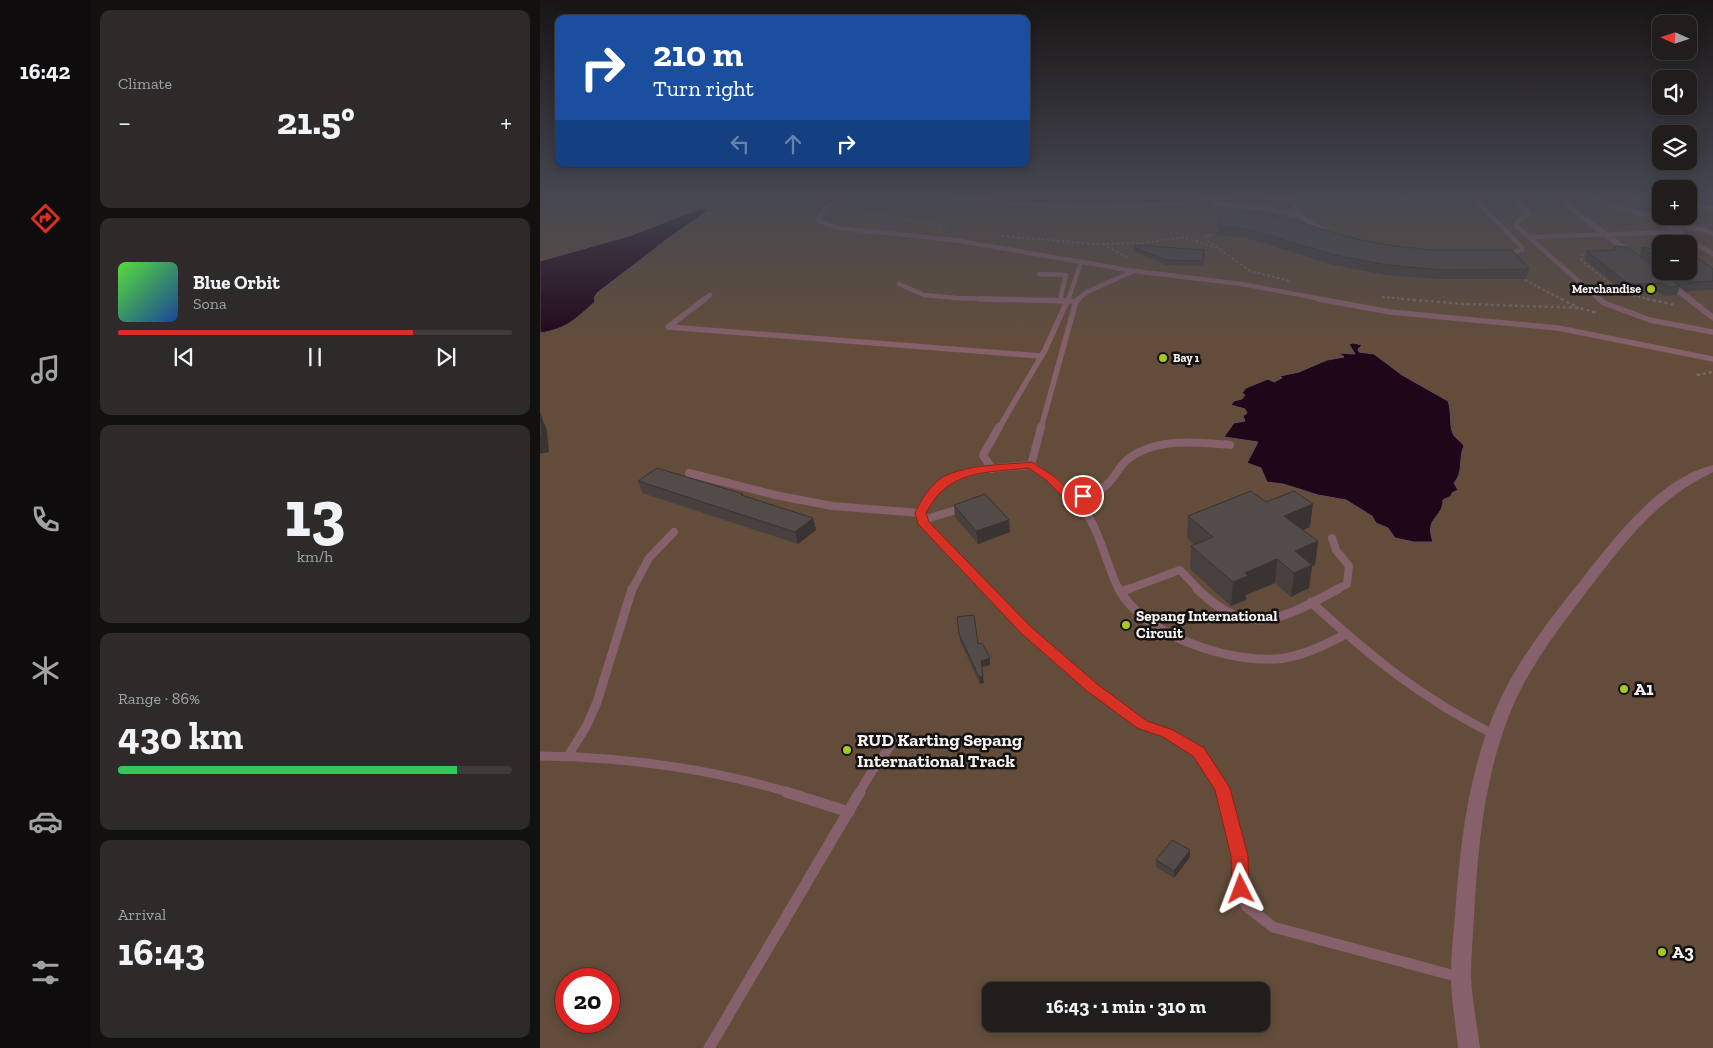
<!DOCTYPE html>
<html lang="en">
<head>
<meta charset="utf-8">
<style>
	body { margin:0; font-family:"Zilla Slab",serif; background:#2e2a2a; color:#f1f3f6; height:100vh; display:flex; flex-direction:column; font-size:19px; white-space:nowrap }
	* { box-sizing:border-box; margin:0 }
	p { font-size:16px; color:#a2a2a4 }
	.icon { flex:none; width:28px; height:28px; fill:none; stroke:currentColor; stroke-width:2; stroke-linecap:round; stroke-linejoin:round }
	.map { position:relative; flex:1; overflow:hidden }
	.sheet { display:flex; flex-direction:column; gap:10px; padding:10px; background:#131010; width:450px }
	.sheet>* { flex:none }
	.hud { position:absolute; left:15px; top:15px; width:475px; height:152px; border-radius:10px; box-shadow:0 2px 12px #0003,0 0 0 1px #3f3b3b; background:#1a4fa0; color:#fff; overflow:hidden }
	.needle { width:32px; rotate:273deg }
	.fabs { position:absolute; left:1112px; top:15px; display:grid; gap:10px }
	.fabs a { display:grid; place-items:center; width:45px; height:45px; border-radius:10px; background:#221d1d; box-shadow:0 2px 12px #0003,0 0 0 1px #3f3b3b; font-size:25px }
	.speed { position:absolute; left:15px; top:968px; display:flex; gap:10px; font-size:25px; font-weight:700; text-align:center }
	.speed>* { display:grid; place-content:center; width:65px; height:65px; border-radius:50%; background:#221d1d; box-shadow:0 2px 12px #0003,0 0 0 1px #3f3b3b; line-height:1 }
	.speed .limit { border:8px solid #d22; background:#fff; color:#111 }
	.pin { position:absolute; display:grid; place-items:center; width:42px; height:42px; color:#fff; margin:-21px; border:2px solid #fff; border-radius:50%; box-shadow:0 1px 5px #0007 }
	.me { position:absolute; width:55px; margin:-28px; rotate:357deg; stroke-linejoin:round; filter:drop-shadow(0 0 4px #0008) }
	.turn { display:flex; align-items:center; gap:18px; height:105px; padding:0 15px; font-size:22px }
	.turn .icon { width:65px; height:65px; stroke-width:2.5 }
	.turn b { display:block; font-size:35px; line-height:42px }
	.lanes { display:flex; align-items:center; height:48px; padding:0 15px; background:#0003; justify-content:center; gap:25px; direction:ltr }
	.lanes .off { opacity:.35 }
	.big { font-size:38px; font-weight:700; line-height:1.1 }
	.sheet .card { flex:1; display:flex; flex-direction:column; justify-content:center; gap:8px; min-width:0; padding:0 18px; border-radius:10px; background:#2e2a2a }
	.sheet .dial { align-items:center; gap:0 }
	.dial b { font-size:65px; line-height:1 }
	.song { display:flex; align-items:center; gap:15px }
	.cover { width:60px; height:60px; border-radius:8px; background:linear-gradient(135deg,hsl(110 70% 55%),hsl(220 70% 35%)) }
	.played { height:5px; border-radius:2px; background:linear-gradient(90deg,#d93025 75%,#3f3b3b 75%) }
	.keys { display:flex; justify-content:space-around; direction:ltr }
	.heat { display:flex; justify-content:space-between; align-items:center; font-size:28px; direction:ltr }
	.charge { height:8px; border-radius:4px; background:linear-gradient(90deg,#34c759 86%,#3f3b3b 0) }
	.trip { position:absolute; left:442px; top:982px; width:288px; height:50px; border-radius:10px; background:#221d1d; box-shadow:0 2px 12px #0003,0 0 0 1px #3f3b3b; font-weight:700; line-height:50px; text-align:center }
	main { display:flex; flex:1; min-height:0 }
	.tabs { display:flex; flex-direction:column; width:90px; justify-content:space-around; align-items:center; background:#0e0c0c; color:#a2a2a4 }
	.tabs .icon { width:35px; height:35px }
	.tabs .active { color:#d93025 }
	.tabs b { font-size:22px; color:#f1f3f6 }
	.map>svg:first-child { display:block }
</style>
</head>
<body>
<main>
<nav class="tabs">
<b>16:42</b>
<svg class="icon active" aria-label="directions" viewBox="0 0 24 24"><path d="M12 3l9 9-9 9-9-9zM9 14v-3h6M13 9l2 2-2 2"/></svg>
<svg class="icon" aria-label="music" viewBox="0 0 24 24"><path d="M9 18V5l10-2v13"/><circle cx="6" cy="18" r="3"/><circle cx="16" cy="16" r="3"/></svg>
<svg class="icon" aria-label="phone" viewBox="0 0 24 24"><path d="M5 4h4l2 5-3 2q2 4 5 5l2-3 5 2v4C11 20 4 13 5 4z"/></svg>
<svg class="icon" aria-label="climate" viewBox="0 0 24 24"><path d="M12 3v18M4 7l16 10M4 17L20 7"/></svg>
<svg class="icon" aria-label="car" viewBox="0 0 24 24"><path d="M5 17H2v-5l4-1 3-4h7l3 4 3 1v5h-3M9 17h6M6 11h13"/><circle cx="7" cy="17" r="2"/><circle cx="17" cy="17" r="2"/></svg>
<svg class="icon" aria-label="filters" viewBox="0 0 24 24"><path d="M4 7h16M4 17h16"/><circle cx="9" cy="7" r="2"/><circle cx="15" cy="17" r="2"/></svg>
</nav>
<section class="sheet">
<div class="card"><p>Climate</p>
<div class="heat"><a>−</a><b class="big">21.5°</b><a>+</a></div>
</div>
<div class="card">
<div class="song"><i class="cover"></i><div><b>Blue Orbit</b><p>Sona</p></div></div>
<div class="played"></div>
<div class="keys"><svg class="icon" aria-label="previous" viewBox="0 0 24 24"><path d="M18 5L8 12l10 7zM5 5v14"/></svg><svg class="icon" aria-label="pause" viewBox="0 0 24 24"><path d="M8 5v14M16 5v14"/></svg><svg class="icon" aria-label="next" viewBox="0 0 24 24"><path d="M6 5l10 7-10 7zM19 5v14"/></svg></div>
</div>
<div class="card dial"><b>13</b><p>km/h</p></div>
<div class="card"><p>Range · 86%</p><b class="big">430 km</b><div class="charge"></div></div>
<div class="card"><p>Arrival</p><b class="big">16:43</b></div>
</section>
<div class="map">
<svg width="1173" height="1048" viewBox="0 0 1173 1048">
	<rect width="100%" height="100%" fill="#2e2727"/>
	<path fill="#634d3a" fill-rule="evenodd" d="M0 197H1121V216H1149V197H1173V1048H0ZM1121 244H1149V271H1121ZM26 979H69V1021H26ZM451 991H721V1024H451Z"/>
	<g fill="#200619" stroke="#614d5a">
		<path d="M159 209H167V211L126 240 57 293 54 298 55 302C35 319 27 329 0 333V261L89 236Z"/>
		<path d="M813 343 822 345 818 349 819 352 834 354 862 375 908 401C912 411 909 424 913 434 915 438 922 442 924 446 918 459 924 472 914 483L918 490 912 493 911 496 903 500C903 519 884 516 893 542H874L855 538 848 528 836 523 832 516 806 500 778 495 743 484 727 482 721 468 707 463 718 442 684 437 694 423 705 421 703 416 707 413 705 409 691 405 694 401 702 399 705 395 702 393 706 388 728 379 734 382 742 378 740 376 759 372 787 360 804 357 799 353 815 354 809 344Z"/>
	</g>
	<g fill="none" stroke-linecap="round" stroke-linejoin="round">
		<g stroke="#736c6c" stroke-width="2" stroke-dasharray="2.5 2.5" stroke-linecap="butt">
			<polyline points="305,210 409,227"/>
			<polyline points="671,235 666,236 667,240 710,271 750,281"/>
			<polyline points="462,236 555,244 603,243 644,237 676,248"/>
			<polyline points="563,244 590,259"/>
			<polyline points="1043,254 1041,257 1042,261 1082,293 1113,300"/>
			<polyline points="985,280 1023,300"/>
			<polyline points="842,297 876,300"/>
		</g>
		<g stroke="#736c6c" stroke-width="2.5" stroke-dasharray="3 3" stroke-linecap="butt">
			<polyline points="861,299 925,304 1040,308 1057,313"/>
			<polyline points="1021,299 1039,308"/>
			<polyline points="1107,299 1136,305"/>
			<polyline points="1157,375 1173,372"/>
		</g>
		<g stroke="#86606b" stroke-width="4.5">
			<polyline points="304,197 284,209 278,221 298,228 414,240 594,271 702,284 786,300"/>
			<path d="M411 197C506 208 598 211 693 197"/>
			<polyline points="721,197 752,202"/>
			<path d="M752 197C754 217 773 224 789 233"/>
			<polyline points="932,197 982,247 982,250 965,254"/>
			<polyline points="971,197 989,213 978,221 976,226 1060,300"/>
			<polyline points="1046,197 1114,218 1173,254"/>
			<polyline points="1089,197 1121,204"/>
			<polyline points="860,200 870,200 872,197"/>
			<polyline points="672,204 717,207 759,215"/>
			<polyline points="1149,207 1173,208"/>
			<polyline points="1134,227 1163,229 1173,234"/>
			<polyline points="988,237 1140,232"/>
			<polyline points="499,274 526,275 520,300"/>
			<polyline points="359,284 384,295 416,298 488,300"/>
			<polyline points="164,300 170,295"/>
			<polyline points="528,300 541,262"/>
			<polyline points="537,300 547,292 594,271"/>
		</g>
		<g stroke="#86606b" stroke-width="5.5">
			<polyline points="165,299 128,327 501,356"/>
			<polyline points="440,299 532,301"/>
			<polyline points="779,299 850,312 1018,328 1173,359"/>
			<polyline points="1059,299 1064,303 1110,320 1173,332"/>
			<polyline points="459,428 505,350 528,299"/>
			<polyline points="501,428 536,301 539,299"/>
		</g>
		<g stroke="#86606b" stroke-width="8">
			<path d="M491 465C513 480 538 497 551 521 563 543 568 568 579 590"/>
			<polyline points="452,469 443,455 459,427"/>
			<polyline points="149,473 235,495 292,506 380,513"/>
			<path d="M531 498C547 494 562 493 572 479 577 473 580 466 586 461 614 437 656 442 690 445"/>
			<polyline points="383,520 419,509"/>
			<polyline points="792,538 796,550 809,566 807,584 796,590"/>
			<polyline points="92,590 109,558 134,532"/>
			<path d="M447 590 384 524 380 513C405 465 444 470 491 465L501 427"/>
			<polyline points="586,590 640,570 659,590"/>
		</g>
		<g stroke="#86606b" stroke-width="9">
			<polyline points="446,589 486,630 552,687 602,724 628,734 658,752 682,788 683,793"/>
			<path d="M579 589C603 636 696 666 745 658 767 654 787 644 806 634"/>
			<path d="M657 589C710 640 742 619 798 589"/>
			<polyline points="581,592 589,589"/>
			<path d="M771 602C831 657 881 698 955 735"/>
			<path d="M0 756C86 757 168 768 251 793"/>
			<polyline points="28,756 47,725 57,702 92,589"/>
			<polyline points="319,793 332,771 357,737"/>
		</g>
		<g stroke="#86606b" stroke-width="11">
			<polyline points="246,792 309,812"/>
			<polyline points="683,792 699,856 701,889 706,906 733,927 919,977"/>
			<polyline points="169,1048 320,792"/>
		</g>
		<g fill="#86606b" fill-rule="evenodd">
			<polygon points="1013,197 1020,197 1097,254 1097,258 1091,258"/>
			<polygon points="1123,279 1129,279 1173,314 1173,321 1123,283"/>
		</g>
		<path fill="#86606b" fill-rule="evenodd" d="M1173 465V472C1120 498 1090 535 1055 581 1026 619 995 658 975 701 945 768 938 844 934 916 933 936 931 956 931 977 932 1000 937 1024 940 1048H918C916 1024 911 1000 911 976 911 956 913 936 915 916 920 844 928 769 959 702 982 652 1019 608 1053 565 1083 527 1124 477 1173 465Z"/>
	</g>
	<g fill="#47403e">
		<polygon points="677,226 820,240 989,269 986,279 900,279 845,275 794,265 707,238 677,235"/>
		<polygon points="1075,246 1140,286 1137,295 1126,296 1118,292 1086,293 1045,260 1047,251 1073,250"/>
		<polygon points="1102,247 1112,249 1121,249 1121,271 1149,271 1173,269 1173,290 1149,291 1148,293 1100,256"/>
		<polygon points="595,248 664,250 663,266 626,265 595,252"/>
		<polygon points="98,481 204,496 273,518 276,530 258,544 102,493"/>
		<polygon points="726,502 770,527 763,530 778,541 775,565 772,566 769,588 751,597 735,583 706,595 706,600 691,606 650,569 651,546 654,545 647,538 648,516"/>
		<polygon points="414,505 469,520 470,532 438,544 415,517"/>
		<polygon points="417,617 450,658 450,665 442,667 444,683 440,684 420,641"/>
		<polygon points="650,857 634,878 616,867 616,860"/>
	</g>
	<g fill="#393432">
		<polygon points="0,413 7,430 9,452 0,454"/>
		<polygon points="773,504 770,527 742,539 744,516"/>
		<polygon points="273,518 276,530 258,544 255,532"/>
		<polygon points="469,520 470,532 438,544 436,531"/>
		<polygon points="778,541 775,565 772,566 769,588 751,597 754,573 755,551"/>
		<polygon points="737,559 735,583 706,595 706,600 691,606 693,582 705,573"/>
		<polygon points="450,658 450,665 441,667 441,661"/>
		<polygon points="443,676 444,683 440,684 439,677"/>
		<polygon points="650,850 650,857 634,878 634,871"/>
	</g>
	<g fill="#524b48" stroke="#393432">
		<polygon points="681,210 726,214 758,222 820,240 855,246 892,250 972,250 989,269 902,270 847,265 795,255 707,229 677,226"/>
		<polygon points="596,245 664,250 663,261 626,260 595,248"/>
		<polygon points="1075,246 1087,247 1140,286 1129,287 1121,283 1088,284 1047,251 1075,250"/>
		<polygon points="1102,247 1112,249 1121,249 1121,261"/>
		<polygon points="1149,252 1173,269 1173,281 1151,282 1151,284 1135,271 1149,271"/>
		<polygon points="0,413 2,434 0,435"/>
		<polygon points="117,468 203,494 201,495 273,518 255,532 98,481"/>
		<polygon points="711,491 726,502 754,491 773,504 744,516 778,541 755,551 772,565 754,573 737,559 705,573 708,576 693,582 651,546 673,537 648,516"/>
		<polygon points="445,494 469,520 436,531 414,505"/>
		<polygon points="434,615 438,644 442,643 450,658 441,661 443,676 439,677 419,634 417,617"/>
		<polygon points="632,840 650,850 634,871 616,860"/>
	</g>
	<linearGradient id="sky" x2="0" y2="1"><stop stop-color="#191515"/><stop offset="0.57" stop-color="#464752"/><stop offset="1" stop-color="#464752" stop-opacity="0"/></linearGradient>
	<rect width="1173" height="344" fill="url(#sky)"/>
	<path fill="#d93025" stroke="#8d1f18" d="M492 462 515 477 533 494 543 492 548 496 543 499 527 501 507 481 489 468C446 473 408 469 386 513L389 522 490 626 557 684 607 721 633 730 664 748 690 788 708 856 709 889 707 894 701 896 695 894 692 889 691 856 675 790 653 756 623 737 597 728 547 691 481 633 378 524 375 513C381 500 390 485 403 477 428 464 464 465 492 462Z"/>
	<g fill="#a7c81f" stroke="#141111" stroke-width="2">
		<circle cx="1111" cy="289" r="5"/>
		<circle cx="623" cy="358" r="5"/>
		<circle cx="586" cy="625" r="5"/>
		<circle cx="1084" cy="689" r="5"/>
		<circle cx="307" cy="750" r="5"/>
		<circle cx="1122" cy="952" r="5"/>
	</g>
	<g text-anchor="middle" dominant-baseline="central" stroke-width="5" stroke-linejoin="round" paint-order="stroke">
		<g font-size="12" font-weight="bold" fill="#f8f3f3" stroke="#141111" text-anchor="end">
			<text x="1101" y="289">Merchandise</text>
			<text x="633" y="358" text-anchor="start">Bay 1</text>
		</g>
		<g font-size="15" font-weight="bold" fill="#f8f3f3" stroke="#141111" text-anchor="start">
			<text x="596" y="616">Sepang International<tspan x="596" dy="17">Circuit</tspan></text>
		</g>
		<g font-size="18" font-weight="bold" fill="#f8f3f3" stroke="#141111" text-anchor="start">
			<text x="1094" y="689">A1</text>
			<text x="317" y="740">RUD Karting Sepang<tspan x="317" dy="21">International Track</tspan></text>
			<text x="1132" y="952">A3</text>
		</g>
	</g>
</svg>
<div class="fabs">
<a><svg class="needle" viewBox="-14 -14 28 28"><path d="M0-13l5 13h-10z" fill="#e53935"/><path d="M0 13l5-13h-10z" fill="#a2a2a4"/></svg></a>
<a><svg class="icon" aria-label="sound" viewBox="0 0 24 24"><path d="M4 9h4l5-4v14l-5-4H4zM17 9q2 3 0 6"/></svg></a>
<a><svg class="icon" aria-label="layers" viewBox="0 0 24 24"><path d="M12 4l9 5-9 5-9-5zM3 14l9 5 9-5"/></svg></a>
<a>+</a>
<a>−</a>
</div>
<div class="speed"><div class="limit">20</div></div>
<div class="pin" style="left:543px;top:496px;background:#d93025"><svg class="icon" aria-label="arrive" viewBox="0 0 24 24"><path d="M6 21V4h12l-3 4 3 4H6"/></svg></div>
<svg class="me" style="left:701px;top:889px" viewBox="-20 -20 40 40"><path d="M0-17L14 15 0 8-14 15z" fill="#d93025" stroke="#fff" stroke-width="4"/></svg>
<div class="trip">16:43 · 1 min · 310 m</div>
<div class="hud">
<div class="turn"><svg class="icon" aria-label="right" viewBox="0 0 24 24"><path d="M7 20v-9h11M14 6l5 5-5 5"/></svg><div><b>210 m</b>Turn right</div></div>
<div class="lanes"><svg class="icon off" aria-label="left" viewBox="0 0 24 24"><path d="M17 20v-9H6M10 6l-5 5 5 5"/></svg><svg class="icon off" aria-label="ahead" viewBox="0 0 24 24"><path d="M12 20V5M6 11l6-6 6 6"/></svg><svg class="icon" aria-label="right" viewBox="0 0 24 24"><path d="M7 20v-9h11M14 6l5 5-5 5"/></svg></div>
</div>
</div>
</main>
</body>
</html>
